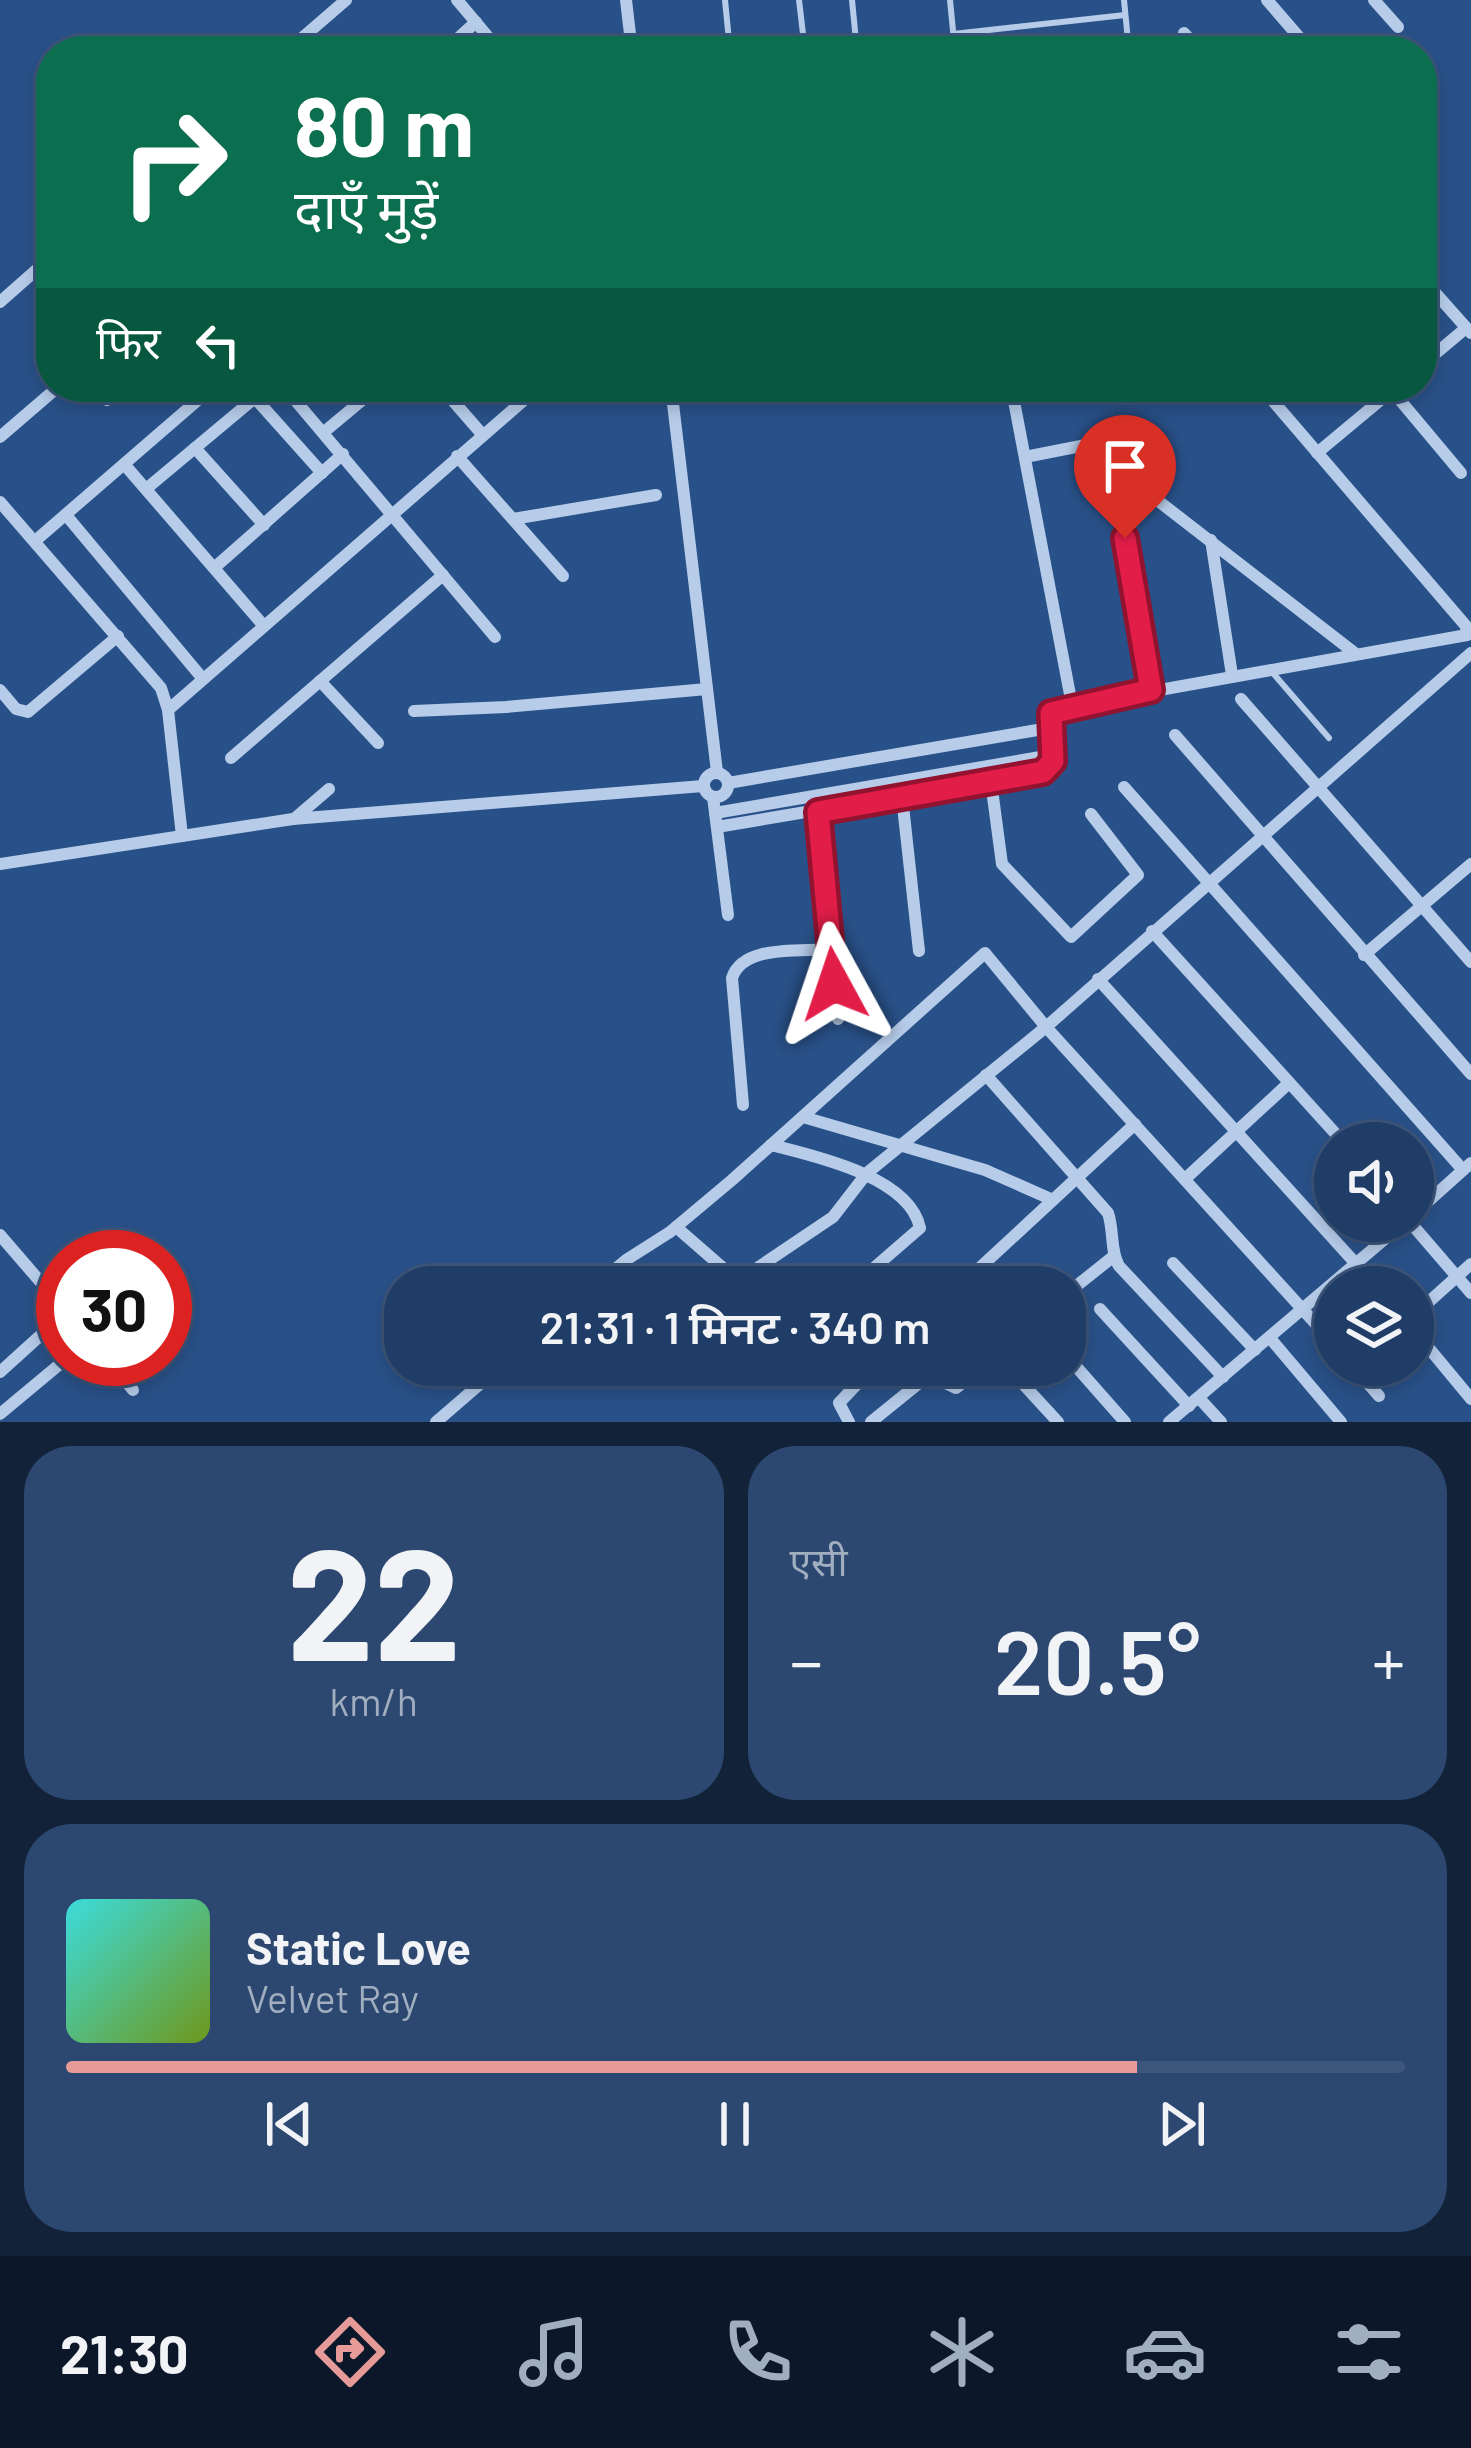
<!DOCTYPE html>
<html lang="hi">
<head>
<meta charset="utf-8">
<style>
	body { margin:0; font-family:Barlow,"Noto Sans Devanagari",sans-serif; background:#2c4870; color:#f1f3f6; height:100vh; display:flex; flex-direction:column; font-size:45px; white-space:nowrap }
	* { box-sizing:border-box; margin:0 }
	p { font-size:39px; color:#a1aec0 }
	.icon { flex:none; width:66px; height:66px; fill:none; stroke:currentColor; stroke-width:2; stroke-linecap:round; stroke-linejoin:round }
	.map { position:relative; height:1422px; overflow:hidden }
	.panel { display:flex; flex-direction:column; gap:24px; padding:24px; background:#112239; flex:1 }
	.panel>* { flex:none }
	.guide { position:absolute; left:36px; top:36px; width:1401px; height:366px; border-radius:48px; box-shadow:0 6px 18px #0003,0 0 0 3px #3c567b; background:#0b6e4f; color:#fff; overflow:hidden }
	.buttons { position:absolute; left:1314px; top:1122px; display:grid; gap:24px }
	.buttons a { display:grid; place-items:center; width:120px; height:120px; border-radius:50%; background:#1f3d67; box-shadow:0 6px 18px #0003,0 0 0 3px #3c567b; font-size:60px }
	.speed { position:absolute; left:36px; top:1230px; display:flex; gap:24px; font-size:60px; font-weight:700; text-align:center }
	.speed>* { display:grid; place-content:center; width:156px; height:156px; border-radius:50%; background:#1f3d67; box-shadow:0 6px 18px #0003,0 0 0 3px #3c567b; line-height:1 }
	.speed .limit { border:18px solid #d22; background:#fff; color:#111 }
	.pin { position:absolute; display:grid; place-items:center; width:102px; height:102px; color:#fff; margin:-123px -51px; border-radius:50% 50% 50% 0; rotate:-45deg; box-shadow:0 0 12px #0007 }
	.pin .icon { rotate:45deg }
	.me { position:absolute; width:132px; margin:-66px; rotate:355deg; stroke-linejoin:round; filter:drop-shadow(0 0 9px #0008) }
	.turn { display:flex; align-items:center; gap:42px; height:252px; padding:0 60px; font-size:54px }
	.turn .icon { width:156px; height:156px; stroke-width:2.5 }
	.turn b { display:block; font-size:84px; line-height:102px }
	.then { display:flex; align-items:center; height:114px; padding:0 60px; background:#0003; gap:24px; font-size:45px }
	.big { font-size:90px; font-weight:600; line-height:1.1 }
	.panel .card { flex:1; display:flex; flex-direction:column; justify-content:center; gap:18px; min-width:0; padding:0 42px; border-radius:48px; background:#2c4870 }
	.panel .dial { align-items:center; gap:0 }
	.dial b { font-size:156px; line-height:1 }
	.song { display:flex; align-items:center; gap:36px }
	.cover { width:144px; height:144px; border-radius:18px; background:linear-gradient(135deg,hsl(180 70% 55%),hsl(80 70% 35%)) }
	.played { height:12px; border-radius:6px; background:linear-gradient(90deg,#e69b98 80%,#3c567b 80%) }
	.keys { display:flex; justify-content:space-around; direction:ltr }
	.heat { display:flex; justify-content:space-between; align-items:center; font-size:66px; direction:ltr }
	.panel .tiles { flex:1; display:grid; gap:24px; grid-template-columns:1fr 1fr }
	.card:last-child { grid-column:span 2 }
	.trip { position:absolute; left:384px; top:1266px; width:702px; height:120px; border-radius:48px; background:#1f3d67; box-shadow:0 6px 18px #0003,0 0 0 3px #3c567b; font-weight:600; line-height:120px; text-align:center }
	.tab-bar { display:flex; height:192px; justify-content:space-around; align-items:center; background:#0c1829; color:#a1aec0 }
	.tab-bar .icon { width:84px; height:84px }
	.tab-bar .active { color:#e69b98 }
	.tab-bar b { font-size:54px; color:#f1f3f6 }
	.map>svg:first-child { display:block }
</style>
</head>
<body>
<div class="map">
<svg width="1471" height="1422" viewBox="0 0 1471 1422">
	<rect width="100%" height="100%" fill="#295189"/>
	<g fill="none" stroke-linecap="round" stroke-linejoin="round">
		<g stroke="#b6cce9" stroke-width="6">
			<polyline points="725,0 730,51"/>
			<polyline points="799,0 805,51"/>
			<polyline points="852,0 857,51"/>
			<polyline points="950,0 955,51"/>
			<polyline points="1124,0 1129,51"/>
			<polyline points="953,34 1125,15"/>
			<polyline points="1272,672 1329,738"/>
		</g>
		<g stroke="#b6cce9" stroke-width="12">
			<polyline points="457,0 500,51"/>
			<polyline points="626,0 632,51"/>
			<polyline points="1267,0 1311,51"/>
			<polyline points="1374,0 1398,27"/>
			<polyline points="1184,33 1200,51"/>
			<polyline points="303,51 299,44 302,38 346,0"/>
			<polyline points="444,51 476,22"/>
			<polyline points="1422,278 1471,333"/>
			<polyline points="0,302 51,257"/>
			<polyline points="1422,365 1466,328"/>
			<polyline points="89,387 107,400 125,387"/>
			<polyline points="284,387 495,637"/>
			<polyline points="441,387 481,433"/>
			<polyline points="671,387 717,772"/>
			<polyline points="1389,387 1461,473"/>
			<polyline points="255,398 322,473"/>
			<polyline points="1014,401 1072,705"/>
			<polyline points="324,432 378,387"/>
			<polyline points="0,437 58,387"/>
			<polyline points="195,448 264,525"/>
			<polyline points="1317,453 1395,388"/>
			<polyline points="457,456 563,576"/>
			<polyline points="1025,457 1086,445 1356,654"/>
			<polyline points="124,464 263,625"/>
			<polyline points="1112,465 1151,690"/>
			<polyline points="146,489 268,387"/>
			<polyline points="0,502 161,688 168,710 182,836"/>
			<polyline points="66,515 203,679"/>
			<polyline points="513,519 656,495"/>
			<polyline points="1211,540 1232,675"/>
			<polyline points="35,541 213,387"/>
			<polyline points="214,568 343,454"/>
			<polyline points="320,681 378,743"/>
			<polyline points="0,690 16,709 28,712 118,636"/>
			<polyline points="1241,699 1471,962"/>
			<polyline points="168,710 539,387"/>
			<polyline points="414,711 506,707 707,689"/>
			<polyline points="1175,735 1471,1074"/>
			<polyline points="231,758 443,575"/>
			<circle cx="716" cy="785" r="12"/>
			<polyline points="991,782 1002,864 1071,937 1138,875 1091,814"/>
			<polyline points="728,783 1049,728"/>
			<polyline points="1124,787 1463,1170"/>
			<polyline points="713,797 728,915"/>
			<polyline points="902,797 919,951"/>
			<polyline points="818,812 838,1019"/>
			<polyline points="715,813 1052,755"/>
			<polyline points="294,819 329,789"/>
			<polyline points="717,827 1043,772 1053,761 1048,717 1059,708 1467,635 1466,626 1261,387"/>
			<polyline points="0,864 293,819 703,786"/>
			<polyline points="1152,931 1344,1143"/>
			<polyline points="1364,955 1471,864"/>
			<polyline points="1098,979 1377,1287"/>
			<path d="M986 1075 1108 1213C1114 1230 1110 1251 1119 1266L1223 1377"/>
			<path d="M743 1105 732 978C743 944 801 952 831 949"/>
			<polyline points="803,1117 985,1170 1053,1200"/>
			<path d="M771 1145C815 1156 910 1177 920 1228L852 1287"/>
			<polyline points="1185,1179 1289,1083"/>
			<polyline points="1413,1215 1471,1163"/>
			<polyline points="1409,1221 1471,1293"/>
			<polyline points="676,1227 738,1281 833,1217 867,1173 1046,1027 1471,653"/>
			<polyline points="0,1235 63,1308"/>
			<polyline points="1173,1263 1255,1350"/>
			<polyline points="594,1287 626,1260 670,1232 732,1180 985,953 1046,1027 1335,1345"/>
			<polyline points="959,1287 1135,1124"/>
			<polyline points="1065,1295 1114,1256"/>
			<polyline points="1100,1309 1189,1406"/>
			<polyline points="1413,1316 1471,1264"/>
			<polyline points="1413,1329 1471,1399"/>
			<polyline points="1270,1338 1341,1422"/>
			<polyline points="1065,1354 1125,1422"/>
			<polyline points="107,1359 133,1390"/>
			<polyline points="1352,1365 1379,1396"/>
			<polyline points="0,1372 63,1315"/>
			<polyline points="1024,1385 1058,1422"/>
			<polyline points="1199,1398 1221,1422"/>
			<polyline points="0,1414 66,1359"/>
			<polyline points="436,1422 502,1365"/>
			<polyline points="849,1422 839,1403 875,1365"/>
			<polyline points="871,1422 929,1375 956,1388 984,1365"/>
			<polyline points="1169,1422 1406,1221"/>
		</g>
	</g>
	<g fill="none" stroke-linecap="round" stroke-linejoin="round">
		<g stroke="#92132f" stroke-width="30">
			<polyline id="route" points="834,984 818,812 1043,772 1053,761 1051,713 1151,690 1125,538"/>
		</g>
		<use href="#route" stroke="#e11d48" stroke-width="21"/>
	</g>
</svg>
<div class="buttons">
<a><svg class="icon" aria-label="sound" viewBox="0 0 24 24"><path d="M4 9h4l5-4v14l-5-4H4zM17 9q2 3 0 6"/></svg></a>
<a><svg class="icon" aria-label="layers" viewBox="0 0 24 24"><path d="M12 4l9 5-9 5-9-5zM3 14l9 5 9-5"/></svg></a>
</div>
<div class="speed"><div class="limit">30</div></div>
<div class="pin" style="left:1125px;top:538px;background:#d93025"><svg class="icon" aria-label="arrive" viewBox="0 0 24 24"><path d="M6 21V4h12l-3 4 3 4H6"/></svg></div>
<svg class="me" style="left:834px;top:984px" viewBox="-20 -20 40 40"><path d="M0-17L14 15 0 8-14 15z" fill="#e11d48" stroke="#fff" stroke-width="4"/></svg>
<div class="trip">21:31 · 1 मिनट · 340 m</div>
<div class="guide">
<div class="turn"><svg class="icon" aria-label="right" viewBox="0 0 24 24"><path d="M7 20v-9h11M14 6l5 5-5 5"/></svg><div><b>80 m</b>दाएँ मुड़ें</div></div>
<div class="then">फिर<svg class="icon" aria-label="left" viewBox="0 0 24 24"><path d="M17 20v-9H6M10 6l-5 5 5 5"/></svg></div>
</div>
</div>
<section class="panel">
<div class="tiles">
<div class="card dial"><b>22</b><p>km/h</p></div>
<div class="card"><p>एसी</p>
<div class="heat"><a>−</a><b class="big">20.5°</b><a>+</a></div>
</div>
<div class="card">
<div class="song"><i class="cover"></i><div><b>Static Love</b><p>Velvet Ray</p></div></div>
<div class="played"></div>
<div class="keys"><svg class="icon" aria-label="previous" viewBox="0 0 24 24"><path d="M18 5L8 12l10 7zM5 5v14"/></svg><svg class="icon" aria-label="pause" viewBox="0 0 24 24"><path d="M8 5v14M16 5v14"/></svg><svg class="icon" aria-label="next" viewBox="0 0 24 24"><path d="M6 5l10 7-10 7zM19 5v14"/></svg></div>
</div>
</div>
</section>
<nav class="tab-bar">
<b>21:30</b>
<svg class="icon active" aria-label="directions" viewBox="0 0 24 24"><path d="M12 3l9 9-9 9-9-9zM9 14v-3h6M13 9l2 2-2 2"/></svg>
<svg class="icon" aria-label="music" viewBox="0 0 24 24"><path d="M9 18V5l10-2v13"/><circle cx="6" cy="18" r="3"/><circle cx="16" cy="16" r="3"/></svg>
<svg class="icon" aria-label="phone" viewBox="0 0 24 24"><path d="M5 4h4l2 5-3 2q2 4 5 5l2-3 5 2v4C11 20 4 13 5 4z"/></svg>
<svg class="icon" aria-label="climate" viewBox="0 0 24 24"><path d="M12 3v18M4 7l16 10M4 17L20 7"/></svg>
<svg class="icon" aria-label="car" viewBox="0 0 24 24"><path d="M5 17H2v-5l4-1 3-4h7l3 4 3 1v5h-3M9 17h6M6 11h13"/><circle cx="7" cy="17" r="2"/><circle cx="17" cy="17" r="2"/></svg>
<svg class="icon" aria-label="filters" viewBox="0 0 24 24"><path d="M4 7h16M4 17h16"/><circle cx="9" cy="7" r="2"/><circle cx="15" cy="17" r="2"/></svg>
</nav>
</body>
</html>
